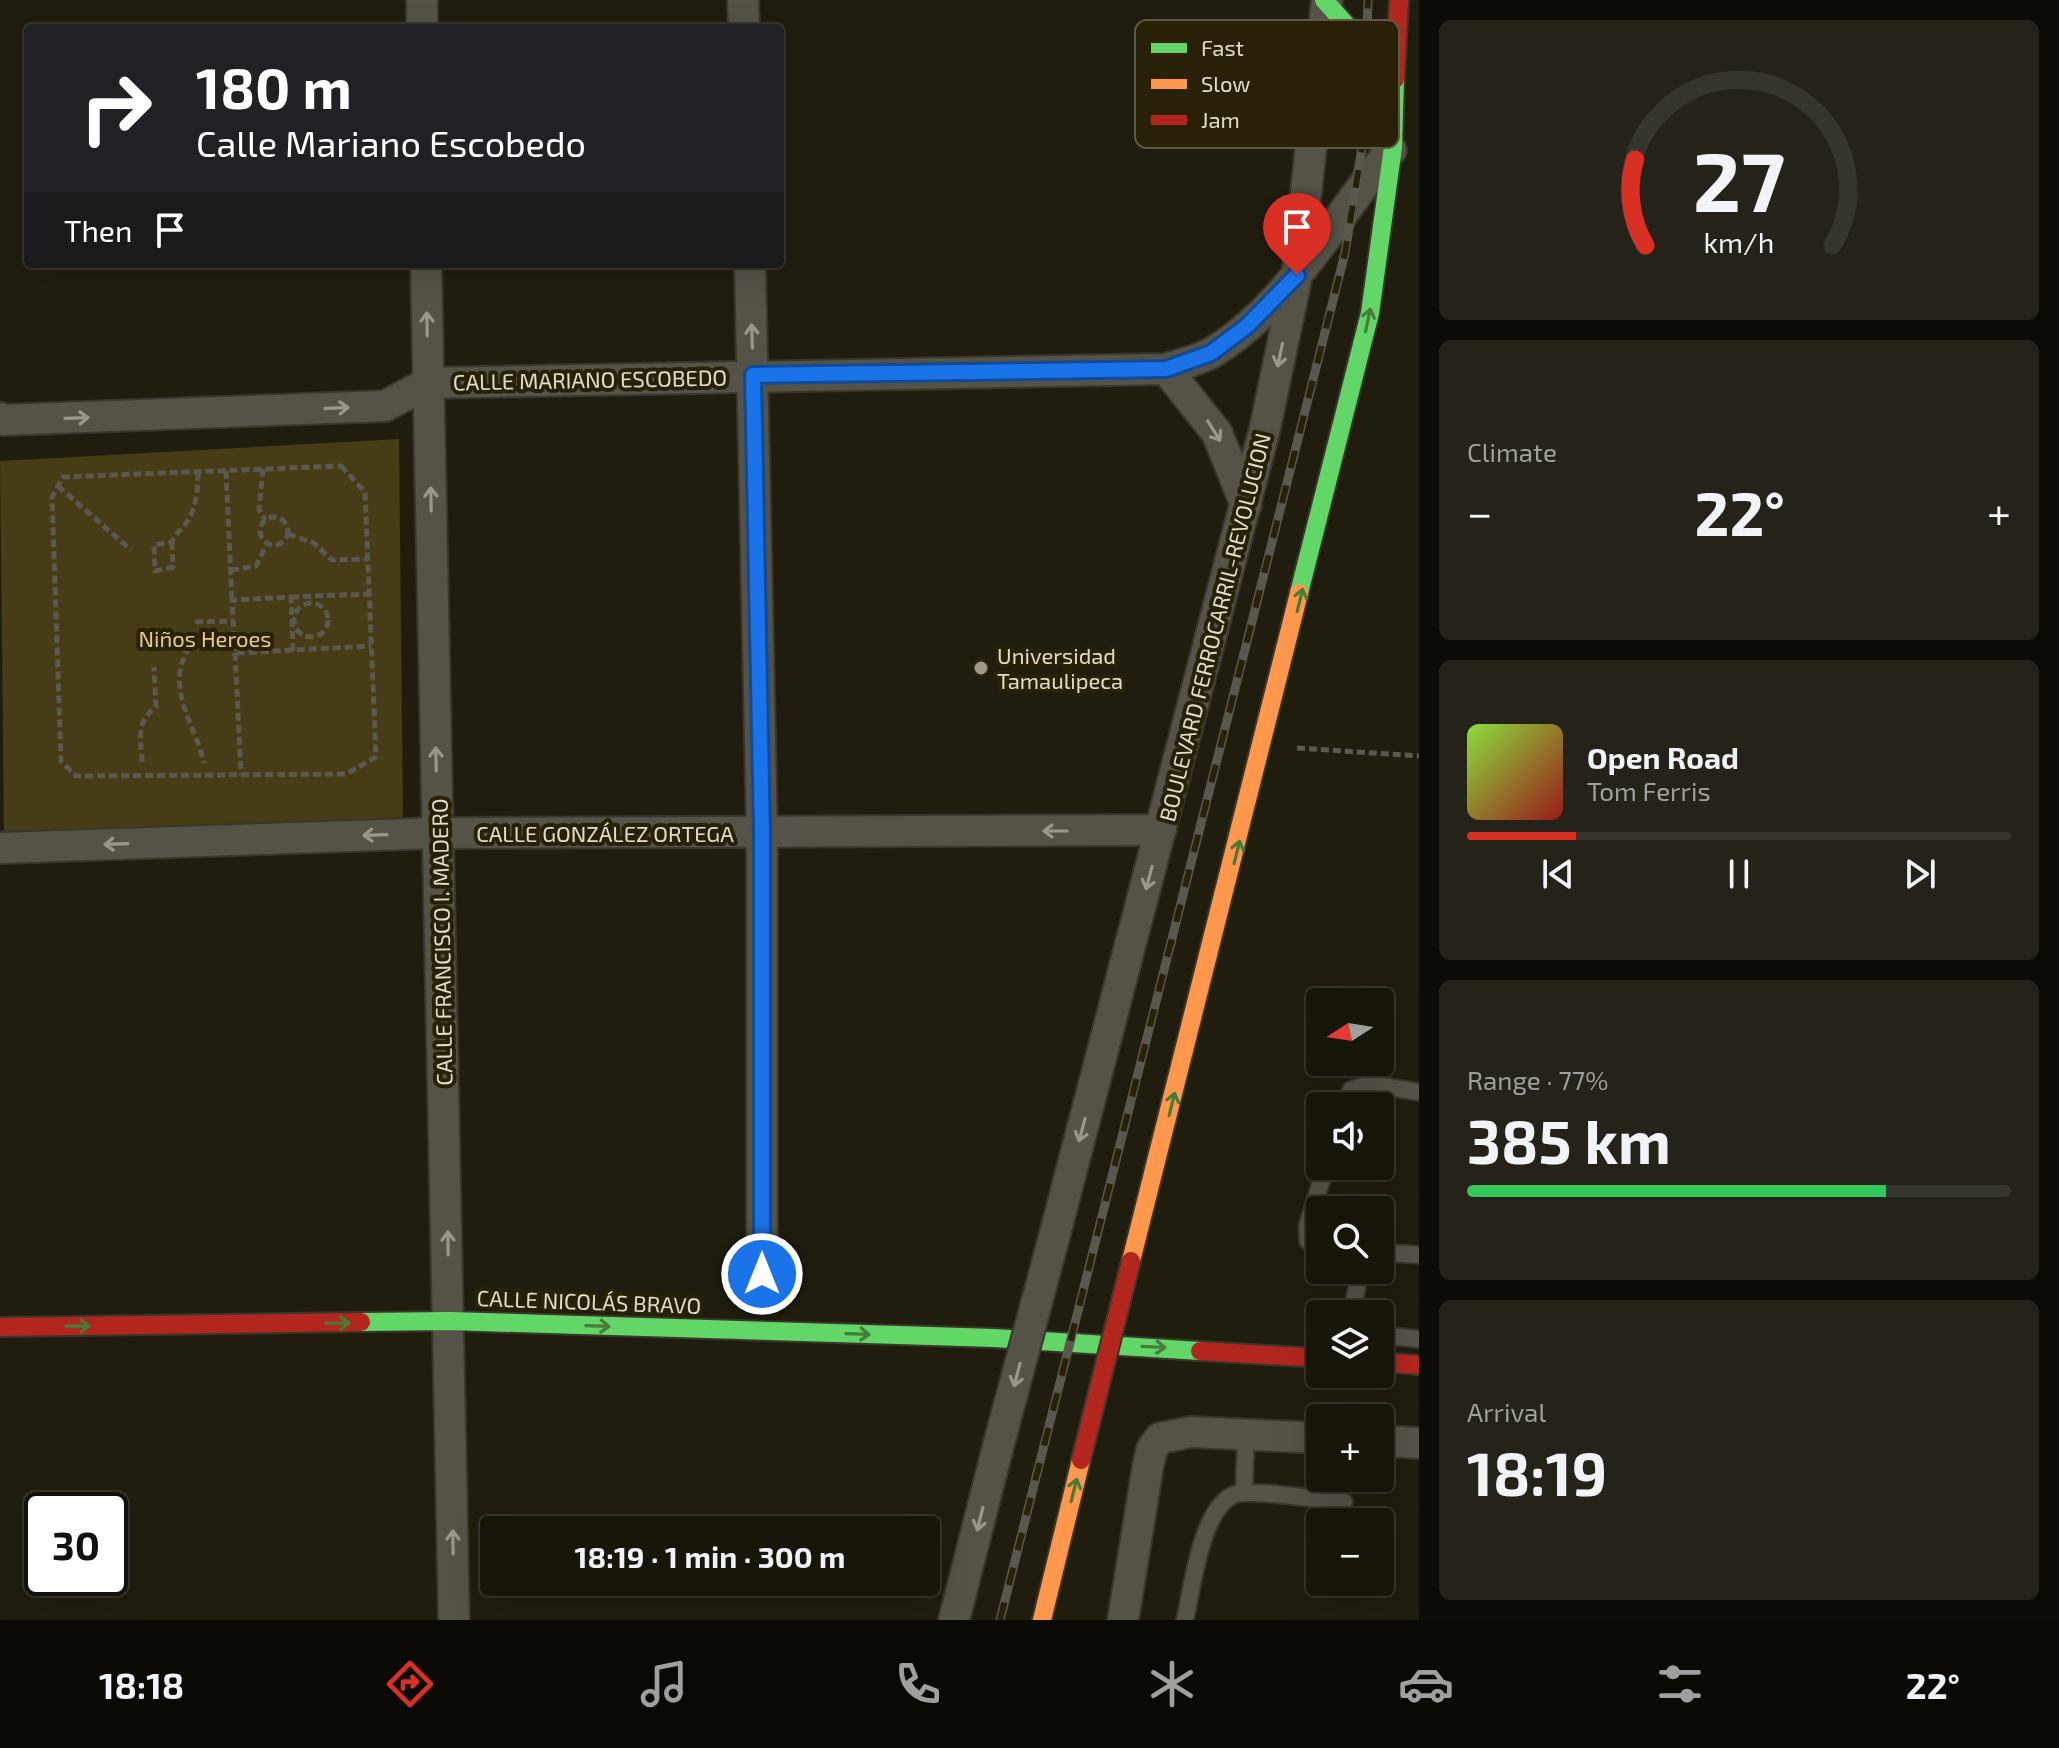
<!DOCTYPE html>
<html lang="en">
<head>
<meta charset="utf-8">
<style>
	body { margin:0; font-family:"Exo 2",sans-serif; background:#252319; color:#f1f3f6; height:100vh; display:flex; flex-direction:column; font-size:30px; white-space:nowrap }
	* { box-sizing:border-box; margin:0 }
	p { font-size:26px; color:#9f9f9d }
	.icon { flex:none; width:44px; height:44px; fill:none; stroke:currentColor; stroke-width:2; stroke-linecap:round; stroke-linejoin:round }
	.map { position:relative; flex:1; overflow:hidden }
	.sheet { display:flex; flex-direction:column; gap:20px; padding:20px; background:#0d0c06; width:640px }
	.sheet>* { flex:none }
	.guide { position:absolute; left:24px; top:24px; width:760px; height:244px; border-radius:8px; box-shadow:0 8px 32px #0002,0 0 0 2px #36352c; background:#202124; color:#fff; overflow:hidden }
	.needle { width:52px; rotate:258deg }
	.controls { position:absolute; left:1306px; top:988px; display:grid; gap:16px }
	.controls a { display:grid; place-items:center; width:88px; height:88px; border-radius:8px; background:#18160b; box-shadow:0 8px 32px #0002,0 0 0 2px #36352c; font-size:40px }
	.speed { position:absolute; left:24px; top:1492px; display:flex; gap:16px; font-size:40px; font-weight:700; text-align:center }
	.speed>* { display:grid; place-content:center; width:104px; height:104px; border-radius:50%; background:#18160b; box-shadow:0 8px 32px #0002,0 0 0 2px #36352c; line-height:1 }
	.speed .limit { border:4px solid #111; border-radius:12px; background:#fff; color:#111 }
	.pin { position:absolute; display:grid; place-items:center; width:68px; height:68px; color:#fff; margin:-82px -34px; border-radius:50% 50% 50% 0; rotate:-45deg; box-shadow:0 0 8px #0007 }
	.pin .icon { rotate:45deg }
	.me { position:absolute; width:88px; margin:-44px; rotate:0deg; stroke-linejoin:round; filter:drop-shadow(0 0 6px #0008) }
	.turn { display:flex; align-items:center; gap:28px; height:168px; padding:0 40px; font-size:36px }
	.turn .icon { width:104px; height:104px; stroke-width:2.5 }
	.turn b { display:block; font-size:56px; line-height:68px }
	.then { display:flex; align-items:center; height:76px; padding:0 40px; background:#0003; gap:16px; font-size:30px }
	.big { font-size:60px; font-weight:700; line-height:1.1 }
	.sheet .card { flex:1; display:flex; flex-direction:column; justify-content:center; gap:12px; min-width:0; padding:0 28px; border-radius:12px; background:#252319 }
	.sheet .dial { align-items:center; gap:0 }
	.dial svg { height:208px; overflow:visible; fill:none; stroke:#36352c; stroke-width:7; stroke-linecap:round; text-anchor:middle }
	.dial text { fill:#f1f3f6; stroke:none }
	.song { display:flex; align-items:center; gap:24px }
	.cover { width:96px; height:96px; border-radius:12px; background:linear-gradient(135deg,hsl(90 70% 55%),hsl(0 70% 35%)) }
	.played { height:8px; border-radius:4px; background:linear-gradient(90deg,#d93025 20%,#36352c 20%) }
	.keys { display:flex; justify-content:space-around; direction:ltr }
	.heat { display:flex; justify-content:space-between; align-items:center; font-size:44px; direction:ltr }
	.charge { height:12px; border-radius:6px; background:linear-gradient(90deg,#34c759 77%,#36352c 0) }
	.trip { position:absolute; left:480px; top:1516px; width:460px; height:80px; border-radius:8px; background:#18160b; box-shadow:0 8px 32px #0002,0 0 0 2px #36352c; font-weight:700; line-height:80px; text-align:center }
	.tab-bar { display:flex; height:128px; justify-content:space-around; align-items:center; background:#0a0904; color:#9f9f9d }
	.tab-bar .icon { width:56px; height:56px }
	.tab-bar .current { color:#d93025 }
	.tab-bar b { font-size:36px; color:#f1f3f6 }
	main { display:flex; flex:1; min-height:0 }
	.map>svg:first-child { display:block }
</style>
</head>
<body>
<main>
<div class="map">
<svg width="1419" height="1620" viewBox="0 0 1419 1620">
	<rect width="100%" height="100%" fill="#201d0f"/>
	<polygon fill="#463c16" points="399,439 403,822 4,831 0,461"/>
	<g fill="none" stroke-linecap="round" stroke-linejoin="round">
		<g stroke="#39362d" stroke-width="20">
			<g id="lane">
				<polyline points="1345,1106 1351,1090 1370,1084 1419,1092"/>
				<polyline points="1320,1248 1308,1241 1307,1227 1326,1166"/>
				<polyline points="1380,1252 1419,1255"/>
				<polyline points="1352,1314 1360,1270"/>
				<polyline points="1380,1335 1419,1339"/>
				<polyline points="1244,1492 1246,1434"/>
				<path d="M1185 1620C1192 1589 1201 1510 1233 1495 1249 1488 1322 1500 1344 1502"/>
			</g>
		</g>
		<g stroke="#39362d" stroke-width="34">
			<g id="street">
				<polyline points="422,0 422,28"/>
				<polyline points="743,0 744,28"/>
				<polyline points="426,264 454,1620"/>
				<polyline points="750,264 762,834 762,1274"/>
				<polyline points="1166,369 1217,433 1246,505"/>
				<path d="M0 418 3 420 385 406 428 383 1166 369C1181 364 1199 360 1213 352 1289 306 1335 217 1391 150"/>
				<polyline points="0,848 438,833 1161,830"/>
				<polyline points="1052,1245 1265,428 1297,275 1327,0"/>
				<polyline points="1380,1441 1419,1443"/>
				<polyline points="954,1620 999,1443"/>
				<polyline points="1123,1620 1148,1466 1152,1449 1160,1438 1191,1432 1320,1438"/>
			</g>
		</g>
		<g stroke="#39362d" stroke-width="22">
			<g id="fast">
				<polyline points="1299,593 1370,313 1393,147 1395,79 1324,0"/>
				<polyline points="361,1322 450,1321 994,1338 1200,1351"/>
			</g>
		</g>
		<g stroke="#39362d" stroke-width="22">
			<g id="slow">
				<polyline points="1131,1261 1299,593"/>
				<polyline points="1042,1620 1081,1460"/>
			</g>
		</g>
		<g stroke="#39362d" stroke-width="22">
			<g id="jam">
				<polyline points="1395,79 1399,0"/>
				<polyline points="0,1327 361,1322"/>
				<polyline points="1200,1351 1320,1358"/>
				<polyline points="1380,1362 1419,1365"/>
			</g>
		</g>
		<g stroke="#5b584f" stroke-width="5" stroke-dasharray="8 4" stroke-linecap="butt">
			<polygon points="341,466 365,492 376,757 346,774 76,776 61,761 52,497 63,477"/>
			<polyline points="263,469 259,509 265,520"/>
			<polyline points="226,471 232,600"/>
			<polyline points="58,486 131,550"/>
			<circle cx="274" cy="531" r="14"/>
			<polyline points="288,534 314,543 332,560 368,559"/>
			<path d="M172 542 173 567 155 571 154 545 172 542C176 532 182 530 187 522 197 507 198 488 198 471"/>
			<polyline points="231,570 256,566 267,544"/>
			<polyline points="291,597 369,594"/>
			<circle cx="311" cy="620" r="17"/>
			<polyline points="195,622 233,621"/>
			<path d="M190 647C163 685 195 724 204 763"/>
			<polyline points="293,651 291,597 232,600 235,653 371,646"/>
			<polyline points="235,653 241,775"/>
			<polyline points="1297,748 1419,756"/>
			<path d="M142 762C141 740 135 721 156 707L154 667"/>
		</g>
		<use href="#lane" stroke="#555348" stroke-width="16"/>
		<use href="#street" stroke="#555348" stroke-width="30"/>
		<use href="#fast" stroke="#63d668" stroke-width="18"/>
		<use href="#slow" stroke="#ff974d" stroke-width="18"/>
		<use href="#jam" stroke="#b3261e" stroke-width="18"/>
		<g stroke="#5a584e" stroke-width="9">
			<polyline id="rail" points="1000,1620 1345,253 1364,135 1368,0"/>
		</g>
		<use href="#rail" stroke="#282107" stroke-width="6" stroke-dasharray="18" stroke-linecap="butt"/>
		<g stroke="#39362d" stroke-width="34" stroke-linecap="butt">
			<polyline id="street-bridge" points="999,1443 1052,1245"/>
		</g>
		<g stroke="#39362d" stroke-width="22" stroke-linecap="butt">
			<polyline id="jam-bridge" points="1081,1460 1131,1261"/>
		</g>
		<use href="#street-bridge" stroke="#555348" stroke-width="30"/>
		<use href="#jam-bridge" stroke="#b3261e" stroke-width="18"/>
	</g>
	<defs><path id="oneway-shaft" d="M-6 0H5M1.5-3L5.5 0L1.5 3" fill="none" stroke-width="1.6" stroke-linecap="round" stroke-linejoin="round" transform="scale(2)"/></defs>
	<g stroke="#467c38">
		<use href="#oneway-shaft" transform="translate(1368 320) rotate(-78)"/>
		<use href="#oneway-shaft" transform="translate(1300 600) rotate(-76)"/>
		<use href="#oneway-shaft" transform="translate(1237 852) rotate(-76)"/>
		<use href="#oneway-shaft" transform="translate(1172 1104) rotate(-76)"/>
		<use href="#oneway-shaft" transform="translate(338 1323) rotate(-1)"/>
		<use href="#oneway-shaft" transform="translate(78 1326) rotate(-1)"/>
		<use href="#oneway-shaft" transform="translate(598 1326) rotate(2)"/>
		<use href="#oneway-shaft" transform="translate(858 1334) rotate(2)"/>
		<use href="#oneway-shaft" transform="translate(1154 1347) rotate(3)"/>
		<use href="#oneway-shaft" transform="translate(1074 1490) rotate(-76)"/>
	</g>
	<g stroke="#9a988a">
		<use href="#oneway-shaft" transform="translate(427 324) rotate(-91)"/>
		<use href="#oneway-shaft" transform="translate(752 336) rotate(-92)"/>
		<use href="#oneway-shaft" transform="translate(1280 355) rotate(102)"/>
		<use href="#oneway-shaft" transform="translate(337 408) rotate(-2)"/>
		<use href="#oneway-shaft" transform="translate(77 418) rotate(-2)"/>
		<use href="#oneway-shaft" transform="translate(1214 431) rotate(58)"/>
		<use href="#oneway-shaft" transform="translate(431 499) rotate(-91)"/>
		<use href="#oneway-shaft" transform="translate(436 759) rotate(-91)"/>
		<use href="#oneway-shaft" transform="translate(1055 831) rotate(180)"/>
		<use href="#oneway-shaft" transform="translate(375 835) rotate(178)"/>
		<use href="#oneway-shaft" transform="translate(116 844) rotate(178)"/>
		<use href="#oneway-shaft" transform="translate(1149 878) rotate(105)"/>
		<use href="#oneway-shaft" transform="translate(1082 1130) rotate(105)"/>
		<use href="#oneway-shaft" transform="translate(448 1243) rotate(-91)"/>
		<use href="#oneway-shaft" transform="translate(1017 1375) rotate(105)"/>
		<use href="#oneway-shaft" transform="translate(980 1519) rotate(104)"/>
		<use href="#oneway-shaft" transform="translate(453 1542) rotate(-91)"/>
	</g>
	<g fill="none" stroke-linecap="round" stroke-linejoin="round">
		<g stroke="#114b97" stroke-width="20">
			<polyline id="route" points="762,1274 762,834 753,375 1166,369 1211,353 1247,326 1297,275"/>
		</g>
		<use href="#route" stroke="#1a73e8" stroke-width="14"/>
	</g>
	<circle fill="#9d998a" stroke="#282107" stroke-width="3" cx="981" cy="668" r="8"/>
	<g text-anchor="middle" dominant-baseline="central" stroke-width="8" stroke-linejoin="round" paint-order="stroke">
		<g font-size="22" fill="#e0dccc" stroke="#282107">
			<text transform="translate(590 379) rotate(-1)">CALLE MARIANO ESCOBEDO</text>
			<text transform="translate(1214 627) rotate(-76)">BOULEVARD FERROCARRIL-REVOLUCION</text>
			<text x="605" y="833">CALLE GONZÁLEZ ORTEGA</text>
			<text transform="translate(441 942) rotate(-91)">CALLE FRANCISCO I. MADERO</text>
			<text transform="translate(589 1301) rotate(2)">CALLE NICOLÁS BRAVO</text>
		</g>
		<g font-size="22" fill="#e5cf7f" stroke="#282107">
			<text x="205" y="638">Niños Heroes</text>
		</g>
		<g font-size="22" fill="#e0dccc" stroke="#282107" text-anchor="start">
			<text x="997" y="655">Universidad<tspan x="997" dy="25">Tamaulipeca</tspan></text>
		</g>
	</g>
	<rect x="1135" y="20" width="264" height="128" rx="12" fill="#282107" stroke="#5f5942" stroke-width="2"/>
	<rect x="1151" y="43" width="36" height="10" fill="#63d668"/>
	<rect x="1151" y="79" width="36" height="10" fill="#ff974d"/>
	<rect x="1151" y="115" width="36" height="10" fill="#b3261e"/>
	<g font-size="22" fill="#e0dccc">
		<text x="1201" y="56">Fast</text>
		<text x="1201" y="92">Slow</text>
		<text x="1201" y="128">Jam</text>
	</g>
</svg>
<div class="controls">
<a><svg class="needle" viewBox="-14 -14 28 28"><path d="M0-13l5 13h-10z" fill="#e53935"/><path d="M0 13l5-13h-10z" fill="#9f9f9d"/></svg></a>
<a><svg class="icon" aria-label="sound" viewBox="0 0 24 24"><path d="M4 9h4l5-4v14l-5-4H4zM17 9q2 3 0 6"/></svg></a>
<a><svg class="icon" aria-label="search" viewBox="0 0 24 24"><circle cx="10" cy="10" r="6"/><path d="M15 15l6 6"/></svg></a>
<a><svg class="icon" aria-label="layers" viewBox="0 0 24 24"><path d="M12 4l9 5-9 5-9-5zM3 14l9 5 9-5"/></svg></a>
<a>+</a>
<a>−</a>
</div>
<div class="speed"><div class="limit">30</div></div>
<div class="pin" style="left:1297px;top:275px;background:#d93025"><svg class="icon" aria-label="arrive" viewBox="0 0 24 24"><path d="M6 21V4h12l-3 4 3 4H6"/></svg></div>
<svg class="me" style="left:762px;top:1274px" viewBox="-20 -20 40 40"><circle r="17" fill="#1a73e8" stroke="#fff" stroke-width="3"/><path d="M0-11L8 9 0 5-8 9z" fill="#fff"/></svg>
<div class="trip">18:19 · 1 min · 300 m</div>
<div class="guide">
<div class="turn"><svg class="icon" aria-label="right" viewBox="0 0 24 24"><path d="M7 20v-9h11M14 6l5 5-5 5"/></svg><div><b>180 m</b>Calle Mariano Escobedo</div></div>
<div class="then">Then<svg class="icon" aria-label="arrive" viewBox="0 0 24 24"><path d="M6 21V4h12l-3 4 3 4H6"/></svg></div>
</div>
</div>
<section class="sheet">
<div class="card dial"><svg viewBox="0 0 100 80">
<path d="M14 69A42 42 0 1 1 86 69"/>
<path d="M14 69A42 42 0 0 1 10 36" stroke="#d93025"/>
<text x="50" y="56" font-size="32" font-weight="700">27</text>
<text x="50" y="72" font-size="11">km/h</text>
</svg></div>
<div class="card"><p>Climate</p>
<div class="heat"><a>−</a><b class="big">22°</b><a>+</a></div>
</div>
<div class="card">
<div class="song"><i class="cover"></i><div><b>Open Road</b><p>Tom Ferris</p></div></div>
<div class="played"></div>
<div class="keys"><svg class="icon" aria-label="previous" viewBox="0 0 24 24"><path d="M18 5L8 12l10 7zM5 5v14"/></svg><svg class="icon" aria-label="pause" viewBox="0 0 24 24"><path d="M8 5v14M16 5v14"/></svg><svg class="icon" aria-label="next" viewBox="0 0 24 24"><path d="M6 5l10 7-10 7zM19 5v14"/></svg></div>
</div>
<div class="card"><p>Range · 77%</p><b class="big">385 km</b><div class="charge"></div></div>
<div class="card"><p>Arrival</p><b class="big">18:19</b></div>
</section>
</main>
<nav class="tab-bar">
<b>18:18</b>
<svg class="icon current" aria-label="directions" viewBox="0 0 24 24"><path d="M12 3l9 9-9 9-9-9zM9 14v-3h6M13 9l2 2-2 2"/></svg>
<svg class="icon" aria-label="music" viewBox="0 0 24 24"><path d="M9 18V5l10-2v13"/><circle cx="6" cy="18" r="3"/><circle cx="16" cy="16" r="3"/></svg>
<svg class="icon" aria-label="phone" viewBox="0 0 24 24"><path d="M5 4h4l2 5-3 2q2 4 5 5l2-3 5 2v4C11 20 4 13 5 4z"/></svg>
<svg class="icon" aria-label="climate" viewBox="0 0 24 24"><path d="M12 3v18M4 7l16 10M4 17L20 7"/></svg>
<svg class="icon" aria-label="car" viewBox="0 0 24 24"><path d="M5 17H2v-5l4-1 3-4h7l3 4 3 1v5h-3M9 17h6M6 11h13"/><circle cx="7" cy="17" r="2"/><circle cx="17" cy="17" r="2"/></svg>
<svg class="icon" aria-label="filters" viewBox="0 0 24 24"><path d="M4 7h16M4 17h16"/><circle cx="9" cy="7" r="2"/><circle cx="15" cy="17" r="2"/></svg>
<b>22°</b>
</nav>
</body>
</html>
